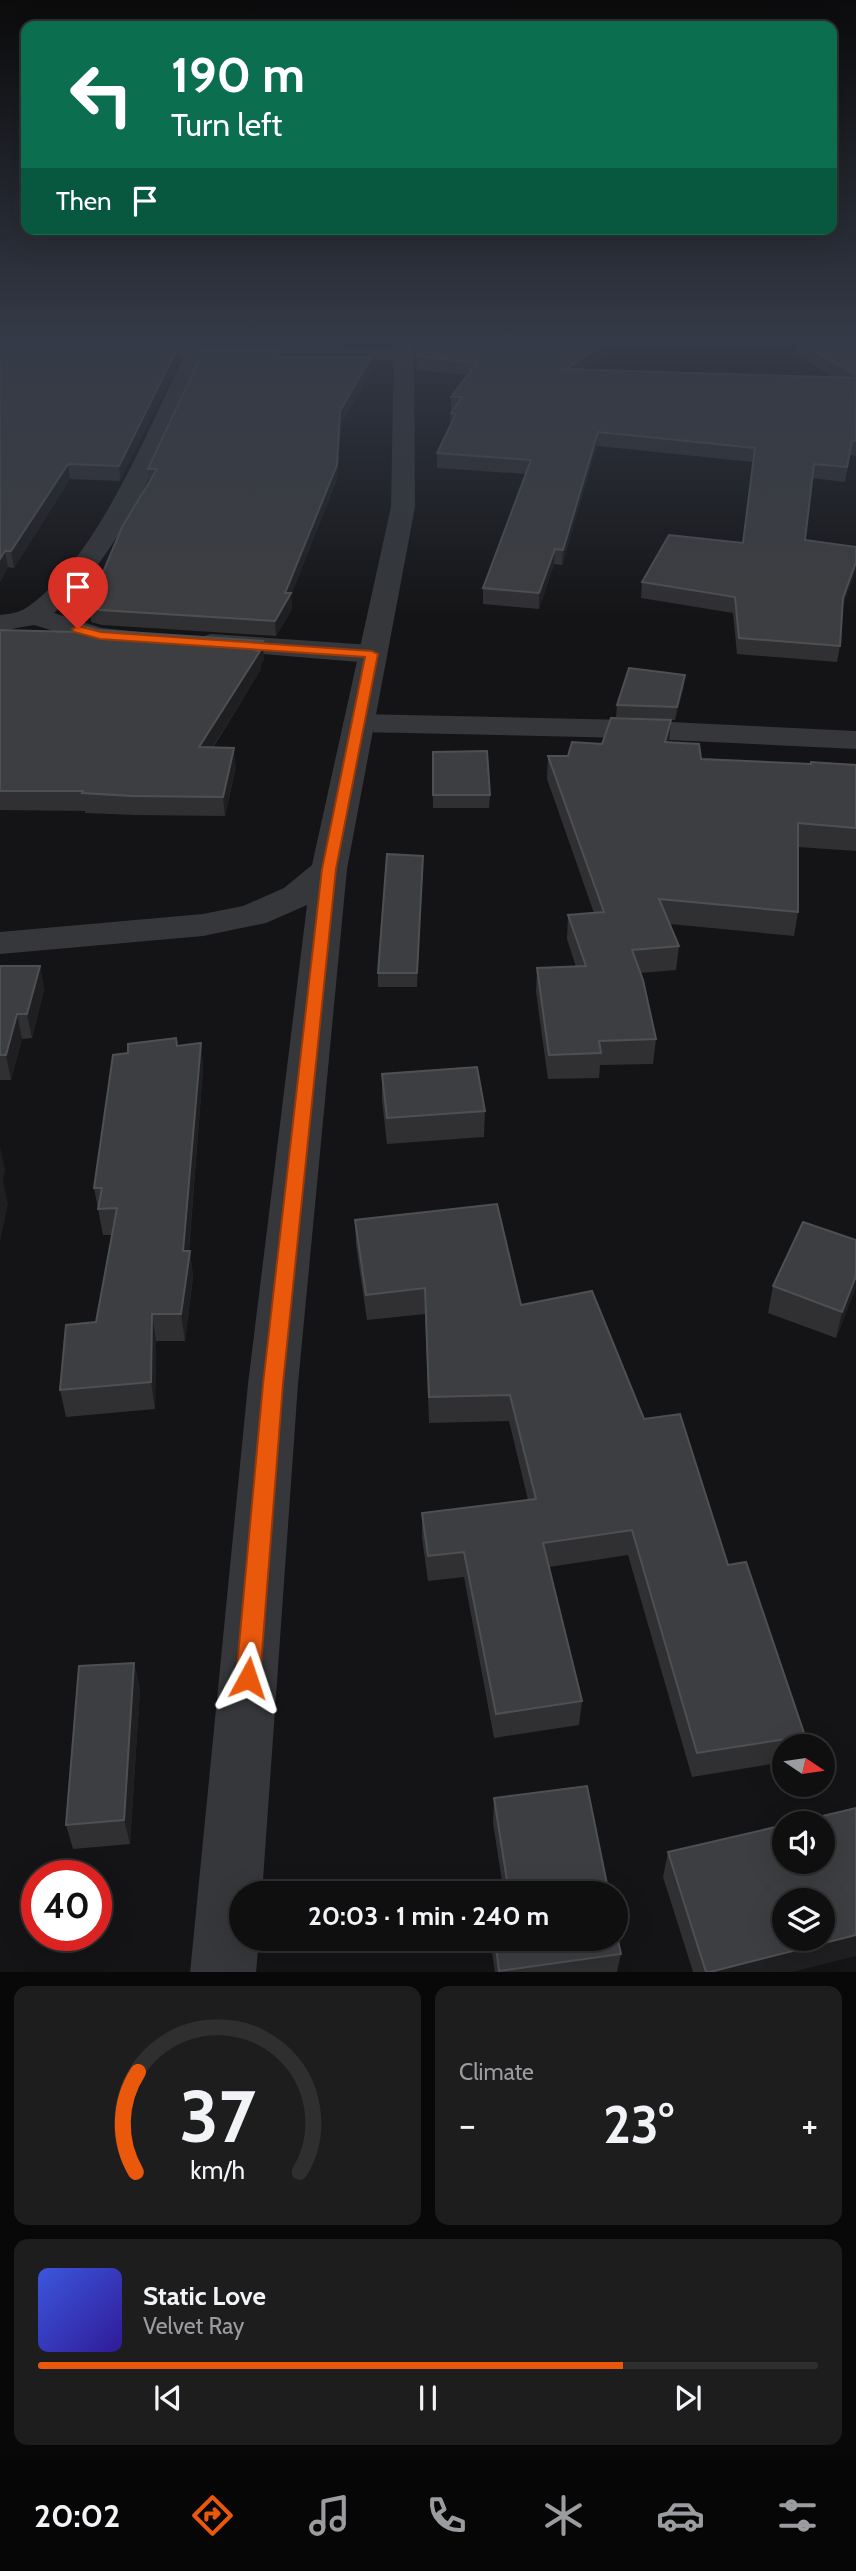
<!DOCTYPE html>
<html lang="en">
<head>
<meta charset="utf-8">
<style>
	body { margin:0; font-family:Cabin,sans-serif; background:#1d1d1e; color:#f1f3f6; height:100vh; display:flex; flex-direction:column; font-size:26px; white-space:nowrap }
	* { box-sizing:border-box; margin:0 }
	p { font-size:23px; color:#9b9c9f }
	.icon { flex:none; width:38px; height:38px; fill:none; stroke:currentColor; stroke-width:2; stroke-linecap:round; stroke-linejoin:round }
	.map { position:relative; height:1972px; overflow:hidden }
	.drawer { display:flex; flex-direction:column; gap:14px; padding:14px; background:#080809; flex:1 }
	.drawer>* { flex:none }
	.hud { position:absolute; left:21px; top:21px; width:816px; height:214px; border-radius:14px; box-shadow:0 7px 28px #0002,0 0 0 2px #2f2f30; background:#0b6e4f; color:#fff; overflow:hidden }
	.needle { width:46px; rotate:103deg }
	.fabs { position:absolute; left:772px; top:1734px; display:grid; gap:14px }
	.fabs a { display:grid; place-items:center; width:63px; height:63px; border-radius:50%; background:#0f0f10; box-shadow:0 7px 28px #0002,0 0 0 2px #2f2f30; font-size:35px }
	.speed { position:absolute; left:21px; top:1860px; display:flex; gap:14px; font-size:35px; font-weight:700; text-align:center }
	.speed>* { display:grid; place-content:center; width:91px; height:91px; border-radius:50%; background:#0f0f10; box-shadow:0 7px 28px #0002,0 0 0 2px #2f2f30; line-height:1 }
	.speed .limit { border:10px solid #d22; background:#fff; color:#111 }
	.pin { position:absolute; display:grid; place-items:center; width:60px; height:60px; color:#fff; margin:-72px -30px; border-radius:50% 50% 50% 0; rotate:-45deg; box-shadow:0 0 7px #0007 }
	.pin .icon { rotate:45deg }
	.me { position:absolute; width:77px; margin:-38px; rotate:5deg; stroke-linejoin:round; filter:drop-shadow(0 0 5px #0008) }
	.turn { display:flex; align-items:center; gap:24px; height:147px; padding:0 35px; font-size:32px }
	.turn .icon { width:91px; height:91px; stroke-width:2.5 }
	.turn b { display:block; font-size:49px; line-height:60px }
	.then { display:flex; align-items:center; height:66px; padding:0 35px; background:#0003; gap:14px; font-size:26px }
	.big { font-size:52px; font-weight:700; line-height:1.1 }
	.drawer .widget { flex:1; display:flex; flex-direction:column; justify-content:center; gap:10px; min-width:0; padding:0 24px; border-radius:14px; background:#1d1d1e }
	.drawer .dial { align-items:center; gap:0 }
	.dial svg { height:182px; overflow:visible; fill:none; stroke:#2f2f30; stroke-width:7; stroke-linecap:round; text-anchor:middle }
	.dial text { fill:#f1f3f6; stroke:none }
	.song { display:flex; align-items:center; gap:21px }
	.cover { width:84px; height:84px; border-radius:10px; background:linear-gradient(135deg,hsl(230 70% 55%),hsl(250 70% 35%)) }
	.played { height:7px; border-radius:4px; background:linear-gradient(90deg,#ea580c 75%,#2f2f30 75%) }
	.keys { display:flex; justify-content:space-around; direction:ltr }
	.heat { display:flex; justify-content:space-between; align-items:center; font-size:38px; direction:ltr }
	.drawer .tiles { flex:1; display:grid; gap:14px; grid-template-columns:1fr 1fr }
	.widget:last-child { grid-column:span 2 }
	.trip { position:absolute; left:229px; top:1881px; width:399px; height:70px; border-radius:35px; background:#0f0f10; box-shadow:0 7px 28px #0002,0 0 0 2px #2f2f30; font-weight:700; line-height:70px; text-align:center }
	.tabs { display:flex; height:112px; justify-content:space-around; align-items:center; background:#060606; color:#9b9c9f }
	.tabs .icon { width:49px; height:49px }
	.tabs .active { color:#ea580c }
	.tabs b { font-size:32px; color:#f1f3f6 }
	.map>svg:first-child { display:block }
</style>
</head>
<body>
<div class="map">
<svg width="856" height="1973" viewBox="0 0 856 1973">
	<rect width="100%" height="100%" fill="#141416"/>
	<g fill="none" stroke-linecap="round" stroke-linejoin="round">
		<g fill="#35373a" fill-rule="evenodd">
			<path d="M124 345 404 348 411 350 414 354 411 358 404 360 204 358C165 442 125 552 54 613L102 628 140 632 144 638 140 644 130 647 100 645 34 625 0 631V615C9 614 18 613 26 608 95 562 147 432 183 358L117 355 114 351 117 347Z"/>
			<polygon points="211,634 371,645 381,648 386,654 381,660 371,663 201,649 197,643 201,637"/>
			<polygon points="359,714 628,720 856,731 856,749 628,738 359,732 348,730 343,723 348,716"/>
		</g>
		<polygon fill="#35373a" fill-rule="evenodd" points="394,341 414,341 415,507 347,869 298,1384 262,1894 242,1894 242,1939 259,1939 256,1973 190,1973 248,1384 307,905 266,923 203,936 0,954 0,932 203,914 243,906 284,888 312,865 391,507"/>
	</g>
	<g fill="#303033">
		<polygon points="0,341 178,347 179,361 120,481 70,479 14,568 8,567 0,582"/>
		<polygon points="113,341 228,341 226,343"/>
		<polygon points="417,341 626,341 584,370 834,377 795,354 797,341 856,342 856,456 850,455 845,482 812,478 805,540 842,608 840,646 837,662 737,654 733,613 641,598 642,582 743,543 753,462 597,446 562,565 554,564 539,609 483,604 483,588 526,474 437,468 437,453 450,426 451,413 452,411 451,410 451,397 468,375 417,370"/>
		<polygon points="276,357 371,357 371,370 341,425 337,479 291,595 292,609 276,636 102,625 91,622 89,606 150,482 148,469"/>
		<polygon points="0,630 77,632 97,630 264,659 261,664 261,669 213,748 236,767 225,816 135,815 85,813 85,811 0,810"/>
		<polygon points="684,687 675,720 616,717 617,705"/>
		<polygon points="669,742 701,759 810,764 856,765 856,851 798,847 798,912 794,936 670,924 679,946 676,970 640,973 656,1039 653,1064 600,1065 599,1078 548,1079 536,992 537,968 576,967 567,939 568,915 594,913 547,779 548,756 568,756 602,744"/>
		<polygon points="433,752 490,795 489,808 433,808"/>
		<polygon points="423,856 417,987 378,987 378,973"/>
		<polygon points="0,966 40,966 44,990 32,1038 22,1039 11,1080 0,1080"/>
		<polygon points="176,1038 177,1046 201,1043 203,1069 189,1251 190,1251 193,1277 185,1341 156,1341 155,1409 66,1417 60,1390 96,1322 112,1235 103,1235 94,1188 128,1053"/>
		<polygon points="382,1074 485,1111 484,1137 387,1144 382,1100"/>
		<polygon points="355,1220 521,1305 644,1419 728,1565 805,1736 802,1746 784,1746 784,1762 692,1777 628,1555 549,1567 582,1701 579,1725 494,1738 464,1577 428,1581 422,1538 422,1513 528,1500 509,1421 429,1423 425,1314 367,1320 356,1245"/>
		<polygon points="773,1286 856,1287 836,1338 768,1313"/>
		<polygon points="134,1663 140,1689 130,1844 73,1849 66,1825"/>
		<polygon points="494,1798 609,1894 504,1894 493,1823"/>
		<polygon points="668,1852 792,1972 693,1972 663,1877"/>
		<polygon points="490,1939 616,1939 621,1954 617,1972 495,1972"/>
	</g>
	<g fill="#1f1f21">
		<polygon points="608,341 626,341 566,383 566,369"/>
		<polygon points="178,347 179,361 120,481 119,466"/>
		<polygon points="371,357 371,370 341,425 337,479 291,595 292,609 276,636 275,621 340,411"/>
		<polygon points="598,432 597,446 562,565 563,550"/>
		<polygon points="68,464 70,479 14,568 11,551"/>
		<polygon points="555,549 554,564 539,609 539,593"/>
		<polygon points="5,551 8,567 0,582 0,559"/>
		<polygon points="856,562 856,570 840,614 843,598"/>
		<polygon points="263,641 264,659 261,664 261,669 201,766 199,747"/>
		<polygon points="685,675 684,687 675,720 677,707"/>
		<polygon points="671,720 669,743 665,742"/>
		<polygon points="234,748 236,767 225,816 223,797"/>
		<polygon points="423,856 423,869 417,987 417,973"/>
		<polygon points="40,966 44,990 32,1038 27,1014"/>
		<polygon points="17,1014 22,1039 11,1080 6,1055"/>
		<polygon points="201,1043 203,1069 187,1272 190,1251 193,1277 185,1341 181,1314 183,1251"/>
		<polygon points="0,1147 5,1170 3,1181 8,1204 0,1242"/>
		<polygon points="856,1276 856,1287 836,1338 842,1312"/>
		<polygon points="152,1314 156,1341 155,1409 151,1382"/>
		<polygon points="134,1663 140,1689 130,1844 124,1820"/>
		<polygon points="856,1935 856,1956 792,1972 710,1972"/>
	</g>
	<g fill="#3d3e41" stroke="#4d5053" stroke-width="2" fill-rule="evenodd">
		<polygon points="0,341 40,341 178,347 119,466 68,464 11,551 5,551 0,559"/>
		<polygon points="417,341 608,341 566,369 856,378 856,441 852,441 847,467 814,464 805,540 856,547 856,562 843,598 840,646 739,638 735,597 642,582 669,535 743,543 755,448 598,432 563,550 555,549 539,593 483,588 531,460 437,453 456,414 451,413 462,397 451,397 477,363 417,356"/>
		<polygon points="797,341 856,342 856,375"/>
		<polygon points="204,349 275,349 273,357 371,357 340,411 337,465 285,593 291,593 275,621 100,610 89,606 122,527 157,469 148,469"/>
		<polygon points="80,625 97,630 263,641 257,651 260,651 199,747 234,748 223,797 132,796 82,793 83,791 0,791 0,630 77,632"/>
		<polygon points="629,668 685,675 677,707 617,705"/>
		<polygon points="611,718 671,720 665,742 699,744 701,759 811,764 811,762 856,765 856,828 798,823 798,912 659,899 679,946 632,950 643,980 656,1039 599,1041 601,1053 549,1055 537,968 586,966 568,915 604,912 548,756 568,756 572,742 602,744"/>
		<polygon points="487,751 490,795 433,795 433,752"/>
		<polygon points="387,854 423,856 417,973 378,973"/>
		<polygon points="0,966 40,966 27,1014 17,1014 6,1055 0,1055"/>
		<polygon points="176,1038 177,1046 201,1043 183,1251 190,1251 181,1314 152,1314 151,1382 60,1390 66,1325 96,1322 117,1208 98,1209 102,1188 94,1188 113,1055 128,1053 128,1044"/>
		<polygon points="477,1067 485,1111 387,1118 382,1074"/>
		<polygon points="497,1204 521,1305 592,1291 644,1419 680,1414 728,1565 746,1562 805,1736 697,1753 632,1530 543,1543 582,1701 496,1714 464,1552 428,1556 422,1513 536,1499 510,1395 429,1397 425,1288 366,1295 355,1220"/>
		<polygon points="803,1222 856,1240 856,1276 842,1312 773,1286"/>
		<polygon points="134,1663 124,1820 66,1825 79,1666"/>
		<polygon points="587,1786 609,1894 507,1894 509,1893 494,1798"/>
		<path d="M856 1808V1935L710 1972H706L668 1852 784 1825V1862H822V1824H789ZM784 1900H822V1939H784Z"/>
		<polygon points="616,1931 621,1954 499,1971 495,1939 616,1939"/>
	</g>
	<linearGradient id="sky" x2="0" y2="1"><stop stop-color="#0b0b0c"/><stop offset="0.55" stop-color="#343a47"/><stop offset="1" stop-color="#343a47" stop-opacity="0"/></linearGradient>
	<rect width="856" height="617" fill="url(#sky)"/>
	<polygon fill="#ea580c" stroke="#983908" stroke-width="2" points="78,626 101,632 372,651 378,654 336,869 283,1384 260,1678 256,1686 248,1689 239,1686 236,1678 263,1384 322,869 365,657 100,639 74,632 72,629"/>
</svg>
<div class="fabs">
<a><svg class="needle" viewBox="-14 -14 28 28"><path d="M0-13l5 13h-10z" fill="#e53935"/><path d="M0 13l5-13h-10z" fill="#9b9c9f"/></svg></a>
<a><svg class="icon" aria-label="sound" viewBox="0 0 24 24"><path d="M4 9h4l5-4v14l-5-4H4zM17 9q2 3 0 6"/></svg></a>
<a><svg class="icon" aria-label="layers" viewBox="0 0 24 24"><path d="M12 4l9 5-9 5-9-5zM3 14l9 5 9-5"/></svg></a>
</div>
<div class="speed"><div class="limit">40</div></div>
<div class="pin" style="left:78px;top:629px;background:#d93025"><svg class="icon" aria-label="arrive" viewBox="0 0 24 24"><path d="M6 21V4h12l-3 4 3 4H6"/></svg></div>
<svg class="me" style="left:248px;top:1678px" viewBox="-20 -20 40 40"><path d="M0-17L14 15 0 8-14 15z" fill="#ea580c" stroke="#fff" stroke-width="4"/></svg>
<div class="trip">20:03 · 1 min · 240 m</div>
<div class="hud">
<div class="turn"><svg class="icon" aria-label="left" viewBox="0 0 24 24"><path d="M17 20v-9H6M10 6l-5 5 5 5"/></svg><div><b>190 m</b>Turn left</div></div>
<div class="then">Then<svg class="icon" aria-label="arrive" viewBox="0 0 24 24"><path d="M6 21V4h12l-3 4 3 4H6"/></svg></div>
</div>
</div>
<section class="drawer">
<div class="tiles">
<div class="widget dial"><svg viewBox="0 0 100 80">
<path d="M14 69A42 42 0 1 1 86 69"/>
<path d="M14 69A42 42 0 0 1 15 25" stroke="#ea580c"/>
<text x="50" y="56" font-size="32" font-weight="700">37</text>
<text x="50" y="72" font-size="11">km/h</text>
</svg></div>
<div class="widget"><p>Climate</p>
<div class="heat"><a>−</a><b class="big">23°</b><a>+</a></div>
</div>
<div class="widget">
<div class="song"><i class="cover"></i><div><b>Static Love</b><p>Velvet Ray</p></div></div>
<div class="played"></div>
<div class="keys"><svg class="icon" aria-label="previous" viewBox="0 0 24 24"><path d="M18 5L8 12l10 7zM5 5v14"/></svg><svg class="icon" aria-label="pause" viewBox="0 0 24 24"><path d="M8 5v14M16 5v14"/></svg><svg class="icon" aria-label="next" viewBox="0 0 24 24"><path d="M6 5l10 7-10 7zM19 5v14"/></svg></div>
</div>
</div>
</section>
<nav class="tabs">
<b>20:02</b>
<svg class="icon active" aria-label="directions" viewBox="0 0 24 24"><path d="M12 3l9 9-9 9-9-9zM9 14v-3h6M13 9l2 2-2 2"/></svg>
<svg class="icon" aria-label="music" viewBox="0 0 24 24"><path d="M9 18V5l10-2v13"/><circle cx="6" cy="18" r="3"/><circle cx="16" cy="16" r="3"/></svg>
<svg class="icon" aria-label="phone" viewBox="0 0 24 24"><path d="M5 4h4l2 5-3 2q2 4 5 5l2-3 5 2v4C11 20 4 13 5 4z"/></svg>
<svg class="icon" aria-label="climate" viewBox="0 0 24 24"><path d="M12 3v18M4 7l16 10M4 17L20 7"/></svg>
<svg class="icon" aria-label="car" viewBox="0 0 24 24"><path d="M5 17H2v-5l4-1 3-4h7l3 4 3 1v5h-3M9 17h6M6 11h13"/><circle cx="7" cy="17" r="2"/><circle cx="17" cy="17" r="2"/></svg>
<svg class="icon" aria-label="filters" viewBox="0 0 24 24"><path d="M4 7h16M4 17h16"/><circle cx="9" cy="7" r="2"/><circle cx="15" cy="17" r="2"/></svg>
</nav>
</body>
</html>
